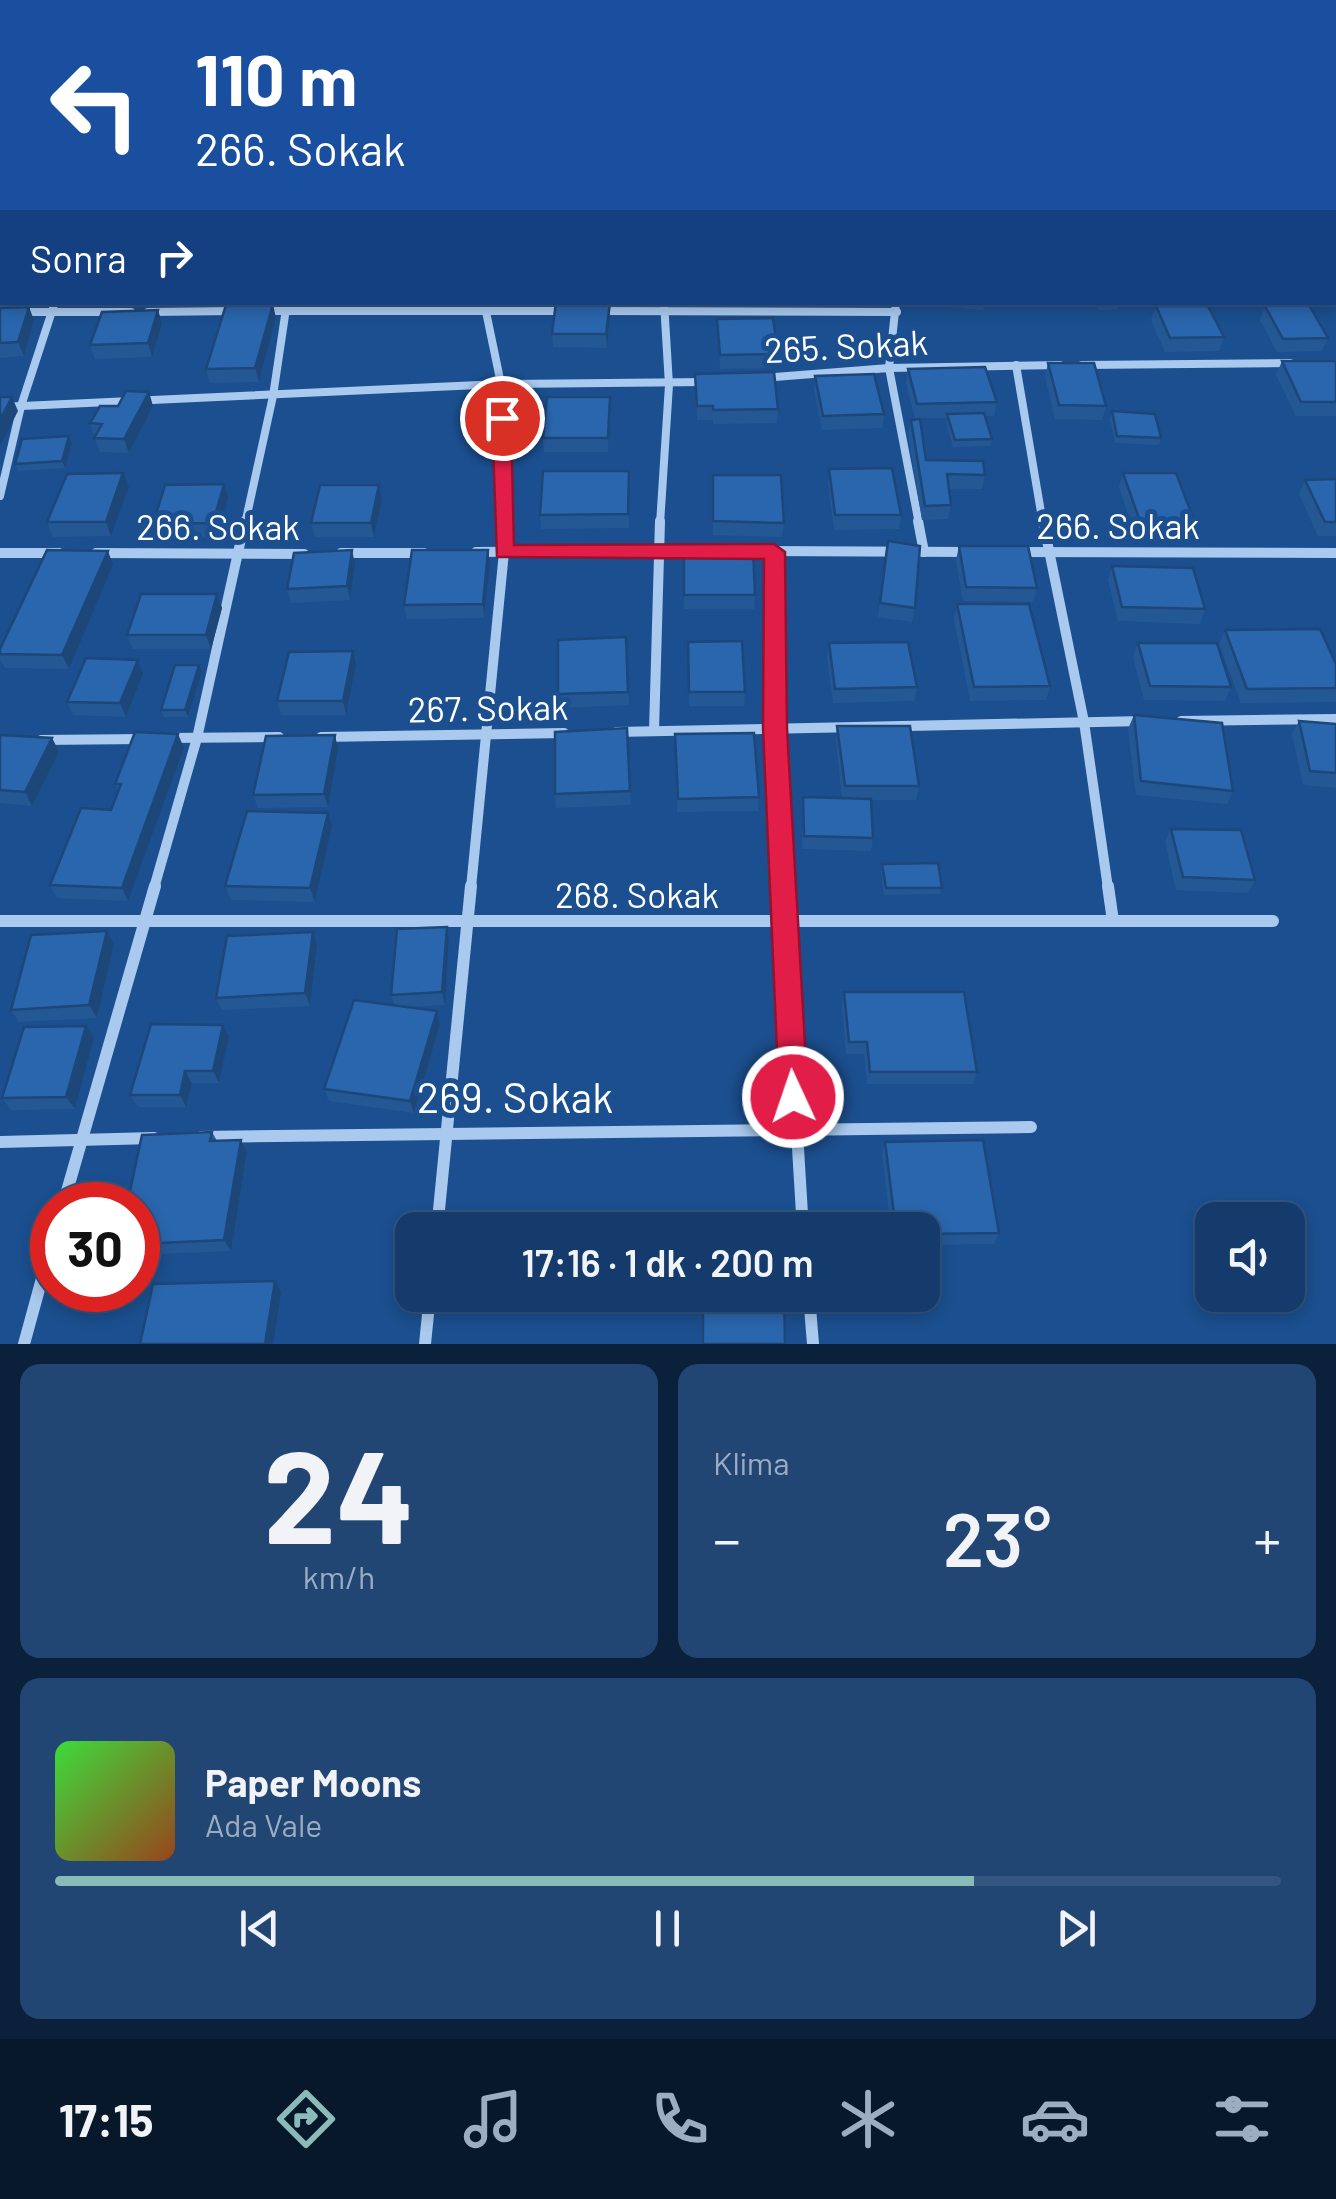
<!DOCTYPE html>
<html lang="tr">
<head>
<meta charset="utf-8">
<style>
	body { margin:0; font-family:Barlow,sans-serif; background:#214673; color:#f1f3f6; height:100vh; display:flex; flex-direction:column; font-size:38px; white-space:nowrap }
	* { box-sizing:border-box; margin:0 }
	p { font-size:32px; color:#9dadc1 }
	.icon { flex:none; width:55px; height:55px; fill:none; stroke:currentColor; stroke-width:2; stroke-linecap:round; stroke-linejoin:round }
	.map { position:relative; height:1344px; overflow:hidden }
	.panel { display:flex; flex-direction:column; gap:20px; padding:20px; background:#0b203b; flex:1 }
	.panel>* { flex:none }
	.hud { position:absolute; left:0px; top:0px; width:1338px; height:305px; box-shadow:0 5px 15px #0003,0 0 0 2px #33557e; background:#1a4fa0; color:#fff; overflow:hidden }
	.controls { position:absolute; left:1195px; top:1202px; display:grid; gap:20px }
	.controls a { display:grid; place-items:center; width:110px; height:110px; border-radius:20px; background:#143b6b; box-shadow:0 5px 15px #0003,0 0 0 2px #33557e; font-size:50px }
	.speed { position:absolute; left:30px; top:1182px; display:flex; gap:20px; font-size:50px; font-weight:700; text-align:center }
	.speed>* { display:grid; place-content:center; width:130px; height:130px; border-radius:50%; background:#143b6b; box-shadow:0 5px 15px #0003,0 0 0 2px #33557e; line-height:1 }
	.speed .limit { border:15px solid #d22; background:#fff; color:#111 }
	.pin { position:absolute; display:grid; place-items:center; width:85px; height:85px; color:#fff; margin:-42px; border:5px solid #fff; border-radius:50%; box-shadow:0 2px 10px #0007 }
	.me { position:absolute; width:110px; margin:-55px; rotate:357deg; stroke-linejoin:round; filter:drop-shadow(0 0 8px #0008) }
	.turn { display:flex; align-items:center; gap:35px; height:210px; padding:0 30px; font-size:45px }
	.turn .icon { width:130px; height:130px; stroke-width:2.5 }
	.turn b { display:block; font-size:70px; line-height:85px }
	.then { display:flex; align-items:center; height:95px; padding:0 30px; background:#0003; gap:20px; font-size:38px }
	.big { font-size:75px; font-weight:600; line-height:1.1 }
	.panel .widget { flex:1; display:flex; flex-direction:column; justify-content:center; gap:15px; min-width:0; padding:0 35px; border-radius:20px; background:#214673 }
	.panel .dial { align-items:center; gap:0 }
	.dial b { font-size:130px; line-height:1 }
	.song { display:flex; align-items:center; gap:30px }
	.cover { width:120px; height:120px; border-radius:15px; background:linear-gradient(135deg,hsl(120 70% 55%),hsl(20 70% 35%)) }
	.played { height:10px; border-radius:5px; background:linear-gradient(90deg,#8bbbb9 75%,#33557e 75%) }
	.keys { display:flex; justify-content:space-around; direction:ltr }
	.heat { display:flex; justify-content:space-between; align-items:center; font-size:55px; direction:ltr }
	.panel .tiles { flex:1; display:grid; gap:20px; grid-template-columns:1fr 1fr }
	.widget:last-child { grid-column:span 2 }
	.trip { position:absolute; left:395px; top:1212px; width:545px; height:100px; border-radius:20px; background:#143b6b; box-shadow:0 5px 15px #0003,0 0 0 2px #33557e; font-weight:600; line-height:100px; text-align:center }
	.menu { display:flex; height:160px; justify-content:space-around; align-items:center; background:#08182b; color:#9dadc1 }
	.menu .icon { width:70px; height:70px }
	.menu .active { color:#8bbbb9 }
	.menu b { font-size:45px; color:#f1f3f6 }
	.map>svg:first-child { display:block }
</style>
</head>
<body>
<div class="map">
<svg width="1336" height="1344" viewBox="0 0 1336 1344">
	<rect width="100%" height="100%" fill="#1b4f8f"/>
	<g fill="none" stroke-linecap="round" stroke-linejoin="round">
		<g stroke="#a9c9ee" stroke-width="6">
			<polyline points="673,0 677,2"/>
			<polyline points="0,10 2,5"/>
		</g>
		<g stroke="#a9c9ee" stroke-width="8">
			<polyline points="484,302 501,384 503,524"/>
			<polyline points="896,302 889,368 919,524"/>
			<polyline points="263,311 566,311"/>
			<polyline points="598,311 897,312"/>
			<polyline points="0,312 131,312"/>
			<polyline points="148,312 236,311"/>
			<polyline points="1016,365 1043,524"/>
			<polyline points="1082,365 1290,363"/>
			<polyline points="762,378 889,368 1060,365"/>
			<polyline points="0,407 501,384 706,382"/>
			<polyline points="0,496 21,406 55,302"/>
			<polyline points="245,524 273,396 287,302"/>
			<polyline points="660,524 669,385 664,302"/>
		</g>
		<g stroke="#a9c9ee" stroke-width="10">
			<polyline points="918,521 924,552"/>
			<polyline points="1043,521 1084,722 1108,888"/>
			<polyline points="741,551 969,552"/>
			<polyline points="774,551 782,888"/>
			<polyline points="476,552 694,551"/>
			<polyline points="1016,552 1336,553"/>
			<polyline points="0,553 59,553"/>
			<polyline points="96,553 304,554"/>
			<polyline points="341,553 424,553"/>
			<polyline points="1181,721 1336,719"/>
			<polyline points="654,731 660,521"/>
			<polyline points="616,732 1144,721"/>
			<polyline points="321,737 564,733"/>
			<polyline points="166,738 279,737"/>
			<polyline points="41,740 144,739"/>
			<polyline points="154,888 197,738 245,521"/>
			<polyline points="471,888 504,552 503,521"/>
		</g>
		<g stroke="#a9c9ee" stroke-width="12">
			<polyline points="782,886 803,1230"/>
			<polyline points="1108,886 1113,921"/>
			<polyline points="0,921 1273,921"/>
			<polyline points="201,1137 1031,1127"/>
			<polyline points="0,1142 154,1138"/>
			<polyline points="63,1205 155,886"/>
			<polyline points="437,1230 471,886"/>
			<polyline points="809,1295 813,1344"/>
			<polyline points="24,1344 52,1242"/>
			<polyline points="425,1344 430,1295"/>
		</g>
	</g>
	<g fill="#245895">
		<polygon points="79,0 152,0 152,2 80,2"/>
		<polygon points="170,0 199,0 198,2 171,2"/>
		<polygon points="347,0 408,0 406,2 347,2"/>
		<rect x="744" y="0" width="41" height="2"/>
		<polygon points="814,0 857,0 857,2 815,2"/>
		<polygon points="886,0 955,0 954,2 887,2"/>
		<polygon points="1290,0 1323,0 1322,2"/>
		<polygon points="2,138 2,189 0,189 0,139"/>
		<polygon points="2,251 2,300 0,300 0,255"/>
		<polygon points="949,302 985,302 983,310 949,307"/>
		<polygon points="1095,302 1119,302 1117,309 1099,310"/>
		<polygon points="1156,306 1224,337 1219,351 1165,352 1151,320"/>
		<polygon points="1265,306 1328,338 1322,351 1277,352 1260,320"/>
		<polygon points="0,308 34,320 24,356 0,358"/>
		<polygon points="158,310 162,324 152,357 95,359 90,345"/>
		<polygon points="610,317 607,348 553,347 552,334"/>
		<polygon points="276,318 259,382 210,383 206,369"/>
		<polygon points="717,319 778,354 777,368 720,369"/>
		<polygon points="1282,361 1336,361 1336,416 1296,416 1276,375"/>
		<polygon points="1048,363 1106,406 1102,420 1055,419 1045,377"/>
		<polygon points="908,369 997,402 994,416 985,416 992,439 991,446 953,447 946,421 947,418 915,418 906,383"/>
		<polygon points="695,374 778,409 777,423 713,424 713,420 697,420"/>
		<polygon points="815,376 884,414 882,428 822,430 814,390"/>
		<polygon points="610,397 608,452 544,452 543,438"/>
		<polygon points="153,406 129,453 100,452 90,423"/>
		<polygon points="1112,411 1161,438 1159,445 1115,443 1110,419"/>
		<polygon points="911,420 926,460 985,475 982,489 949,489 951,505 948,519 922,520 908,434"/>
		<polygon points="69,436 72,443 65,468 18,471 15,464"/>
		<polygon points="829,469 901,515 899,529 834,530 828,483"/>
		<polygon points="629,471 629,528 541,529 540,515"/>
		<polygon points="123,473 129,487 111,536 53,537 47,522"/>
		<polygon points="1123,473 1195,523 1190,537 1136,538 1119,487"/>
		<polygon points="713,475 784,523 782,537 713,535"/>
		<polygon points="1336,479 1336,536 1318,536 1299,494 1305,480"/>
		<polygon points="228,498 218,537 158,538 153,524"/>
		<polygon points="382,499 374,537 315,537 311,523"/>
		<polygon points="888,541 915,608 912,622 878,617"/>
		<polygon points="959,546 1037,588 1033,602 963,601 956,560"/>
		<polygon points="684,548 755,595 754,609 684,609"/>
		<polygon points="488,550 490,564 484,618 407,619 404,605"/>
		<polygon points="355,564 350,600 291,603 287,589"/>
		<polygon points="113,565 69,669 5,668 0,659 0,649"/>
		<polygon points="1112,566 1205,609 1200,624 1118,621 1108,580"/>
		<polygon points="217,594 222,608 211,649 133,649 127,635"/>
		<polygon points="957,604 1050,686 1046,700 970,701 954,619"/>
		<polygon points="1225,630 1336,664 1336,702 1241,703 1219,644"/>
		<polygon points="626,637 629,705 559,708 558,694"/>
		<polygon points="688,642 745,692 744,706 689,706"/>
		<polygon points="829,643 917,687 914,701 833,703 827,657"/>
		<polygon points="1138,643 1231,687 1225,701 1144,700 1133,657"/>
		<polygon points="356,665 346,715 281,715 277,701"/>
		<polygon points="202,672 188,717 164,717 161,710"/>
		<polygon points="143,674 126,717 73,715 67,702"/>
		<polygon points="1134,715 1233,791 1227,804 1136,795 1128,729"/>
		<polygon points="1299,721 1336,724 1336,788 1303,785 1292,734"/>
		<polygon points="837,726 919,786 916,800 871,800 873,838 871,851 802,849 802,811 803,797 842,798 836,740"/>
		<polygon points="627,728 631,805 556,808 555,794"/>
		<polygon points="675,734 759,797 758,811 677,812"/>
		<polygon points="0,735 52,738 59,752 32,806 0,803"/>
		<polygon points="184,748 128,901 57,898 50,885 111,810 118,792 115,784"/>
		<polygon points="338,749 328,807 258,808 253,795"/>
		<polygon points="332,826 315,902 231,900 225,886"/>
		<polygon points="1171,829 1255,880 1248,893 1176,890 1165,842"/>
		<polygon points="882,864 942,888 940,894 884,895 881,871"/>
		<polygon points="449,940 445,1005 407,1007 437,1011 440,1024 414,1113 329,1101 324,1089 394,1005 391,995"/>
		<polygon points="114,944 97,1018 19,1022 11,1010"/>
		<polygon points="317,945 310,1006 222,1010 216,998"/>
		<polygon points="844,992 977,1072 973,1084 867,1084 864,1054 846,1054 842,1005"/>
		<polygon points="86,1026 94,1038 75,1109 11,1110 2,1098"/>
		<polygon points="229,1037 219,1083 192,1083 186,1107 138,1107 130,1095"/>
		<polygon points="212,1132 217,1141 241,1140 247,1152 231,1251 138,1255 138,1205"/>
		<polygon points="885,1142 999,1233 994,1244 922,1245 922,1230 891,1230 882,1154"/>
	</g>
	<g fill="#1d4779">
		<polygon points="2,144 2,167 0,173 0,149"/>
		<polygon points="610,303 610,317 607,348 606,334"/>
		<polygon points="273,304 276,318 259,382 255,368"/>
		<polygon points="29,307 34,320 24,356 18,342"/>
		<polygon points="158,310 162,324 152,357 148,343"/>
		<polygon points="149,392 153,406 129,453 124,439"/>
		<polygon points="12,397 18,411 0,446 0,420"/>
		<polygon points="69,436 72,443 65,468 62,461"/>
		<polygon points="123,473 129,487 111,536 106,522"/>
		<polygon points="224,484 228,498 218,537 213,523"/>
		<polygon points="379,485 382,499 374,537 371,523"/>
		<polygon points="352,550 355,564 350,600 347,586"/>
		<polygon points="488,550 490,564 484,618 483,604"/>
		<polygon points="108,551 113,565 69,669 62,655"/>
		<polygon points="217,594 222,608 211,649 206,635"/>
		<polygon points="353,651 356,665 346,715 343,701"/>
		<polygon points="138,660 143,674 126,717 120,703"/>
		<polygon points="199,665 202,672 188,717 185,710"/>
		<polygon points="178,734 184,748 128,901 122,888"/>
		<polygon points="335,735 338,749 328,807 324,794"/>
		<polygon points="52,738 59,752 32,806 25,792"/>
		<polygon points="328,813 332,826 315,902 310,888"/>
		<polygon points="447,927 449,940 445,1005 442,992"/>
		<polygon points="107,931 114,944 97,1018 89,1005"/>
		<polygon points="313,932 317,945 310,1006 305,993"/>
		<polygon points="437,1011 440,1024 414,1113 410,1101"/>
		<polygon points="223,1025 229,1037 219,1083 213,1071"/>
		<polygon points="86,1026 94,1038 75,1109 66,1097"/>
		<polygon points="185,1071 192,1083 186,1107 180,1095"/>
		<polygon points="241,1140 247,1152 231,1251 224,1240"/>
		<polygon points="275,1281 281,1292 273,1344 265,1344"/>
	</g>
	<g fill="#2a66ad" stroke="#1d4779" stroke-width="2.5">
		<polygon points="112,0 145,0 144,2 111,2"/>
		<polygon points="201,0 237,0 236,2 200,2"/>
		<polygon points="378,0 401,0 400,2 377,2"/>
		<polygon points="429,0 471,0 471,2 428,2"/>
		<polygon points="516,0 563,0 562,2 515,2"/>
		<rect x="621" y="0" width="16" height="2"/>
		<polygon points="890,0 914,0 915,1 891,2"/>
		<rect x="0" y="89" width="2" height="23"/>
		<polygon points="2,251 2,287 0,287 0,255"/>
		<polygon points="556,302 610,303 606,334 552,334"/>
		<polygon points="273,304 255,368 206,369 226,305"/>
		<polygon points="1309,305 1328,338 1283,339 1265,306"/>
		<polygon points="1156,306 1208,306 1224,337 1170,338"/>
		<polygon points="29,307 18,342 0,343 0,308"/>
		<polygon points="158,310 148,343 90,345 102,312"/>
		<polygon points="773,318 778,354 720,355 717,319"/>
		<polygon points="1282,361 1336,361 1336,402 1301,402"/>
		<polygon points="1048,363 1094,363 1106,406 1059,405"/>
		<polygon points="985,367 997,402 917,404 908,369"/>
		<polygon points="774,372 778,409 713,410 713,406 697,406 695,374"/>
		<polygon points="874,374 884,414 823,416 815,376"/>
		<polygon points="126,391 149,392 124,439 94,438 102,424 90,423 100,406 118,406"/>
		<polygon points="0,397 12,397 0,420"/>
		<polygon points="547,397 610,397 608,438 543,438"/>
		<polygon points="1112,411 1155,414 1161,438 1117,436"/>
		<polygon points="984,413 992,439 955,440 947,414"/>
		<polygon points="920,419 926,460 983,461 985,475 947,474 951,505 925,506 911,420"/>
		<polygon points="69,436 62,461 15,464 22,439"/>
		<polygon points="892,468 901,515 835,515 829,469"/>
		<polygon points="543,471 629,471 628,514 540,515"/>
		<polygon points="123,473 106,522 47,522 67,474"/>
		<polygon points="1123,473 1176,473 1195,523 1141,524"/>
		<polygon points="713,475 781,475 784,523 713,521"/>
		<polygon points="1336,479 1336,522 1325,522 1305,480"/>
		<polygon points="224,484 213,523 153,524 165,485"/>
		<polygon points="320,485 379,485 371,523 311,523"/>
		<polygon points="888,541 920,546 915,608 880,603"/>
		<polygon points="959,546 1028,546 1037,588 966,587"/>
		<polygon points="684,548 753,548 755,595 684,595"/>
		<polygon points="47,550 108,551 62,655 0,654 0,649"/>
		<polygon points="352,550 347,586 287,589 294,553"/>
		<polygon points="412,550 488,550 483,604 404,605"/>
		<polygon points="1112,566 1193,568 1205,609 1122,607"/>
		<polygon points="141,594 217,594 206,635 127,635"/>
		<polygon points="957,604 1029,604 1050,686 974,687"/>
		<polygon points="1320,629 1336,664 1336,688 1247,689 1225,630"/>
		<polygon points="626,637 628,692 558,694 558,640"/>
		<polygon points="742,641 745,692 689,692 688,642"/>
		<polygon points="908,642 917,687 835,689 829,643"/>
		<polygon points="1138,643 1217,643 1231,687 1150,686"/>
		<polygon points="353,651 343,701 277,701 289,652"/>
		<polygon points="86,658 138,660 120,703 67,702"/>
		<polygon points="175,665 199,665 185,710 161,710"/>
		<polygon points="1134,715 1222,723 1233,791 1141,781"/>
		<polygon points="1299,721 1336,724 1336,773 1310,771"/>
		<polygon points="837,726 910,726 919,786 845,786"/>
		<polygon points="627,728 630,791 555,794 555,732"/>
		<polygon points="135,732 178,734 122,888 50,885 81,808 111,810 121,784 115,784"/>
		<polygon points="754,733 759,797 678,799 675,734"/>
		<polygon points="0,735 52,738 25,792 0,790"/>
		<polygon points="335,735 324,794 253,795 266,736"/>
		<polygon points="803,797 871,799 873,838 804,836"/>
		<polygon points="247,811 328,813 310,888 225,886"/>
		<polygon points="1171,829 1241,830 1255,880 1183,877"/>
		<polygon points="938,863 942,888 886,888 882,864"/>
		<polygon points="447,927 442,992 391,995 397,929"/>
		<polygon points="107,931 89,1005 11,1010 31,935"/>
		<polygon points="313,932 305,993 216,998 227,936"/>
		<polygon points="844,992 964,992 977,1072 870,1072 867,1042 849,1042"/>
		<polygon points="354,1000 437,1011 410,1101 324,1089"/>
		<polygon points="151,1024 223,1025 213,1071 185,1071 180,1095 130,1095"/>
		<polygon points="86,1026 66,1097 2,1098 24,1027"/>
		<polygon points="212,1132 210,1141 241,1140 224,1240 138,1244 138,1205 127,1205 142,1135"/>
		<polygon points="983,1140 999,1233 922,1234 922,1230 896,1230 885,1142"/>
		<polygon points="275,1281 265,1344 140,1344 153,1284"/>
		<polygon points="703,1295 784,1295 785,1344 703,1344"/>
	</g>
	<polygon fill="#e11d48" stroke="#92132f" stroke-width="2.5" points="502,412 511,418 514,545 774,544 785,552 787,728 808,1097 803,1107 793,1111 783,1107 779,1097 763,728 764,559 497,557 492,418"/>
	<g text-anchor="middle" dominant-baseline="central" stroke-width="10" stroke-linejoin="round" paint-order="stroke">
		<g font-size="35" fill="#fff" stroke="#1b4f8f">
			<text transform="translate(846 345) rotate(-3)">265. Sokak</text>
			<text x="1118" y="525">266. Sokak</text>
			<text x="218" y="526">266. Sokak</text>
			<text transform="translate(488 707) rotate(-1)">267. Sokak</text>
			<text x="637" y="894">268. Sokak</text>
		</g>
		<g font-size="42" fill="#fff" stroke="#1b4f8f">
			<text x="515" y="1096">269. Sokak</text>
		</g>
	</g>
</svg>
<div class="controls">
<a><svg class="icon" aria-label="sound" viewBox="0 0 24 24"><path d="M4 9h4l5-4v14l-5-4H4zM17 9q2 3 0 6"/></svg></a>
</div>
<div class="speed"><div class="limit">30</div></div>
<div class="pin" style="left:502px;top:418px;background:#d93025"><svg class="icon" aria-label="arrive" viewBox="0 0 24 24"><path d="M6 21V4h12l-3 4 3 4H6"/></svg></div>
<svg class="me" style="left:793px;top:1097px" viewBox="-20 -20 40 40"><circle r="17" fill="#e11d48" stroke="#fff" stroke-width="3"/><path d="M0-11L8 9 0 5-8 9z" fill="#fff"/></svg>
<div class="trip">17:16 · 1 dk · 200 m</div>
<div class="hud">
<div class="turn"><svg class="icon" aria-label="left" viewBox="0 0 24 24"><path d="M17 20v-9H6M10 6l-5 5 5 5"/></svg><div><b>110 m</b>266. Sokak</div></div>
<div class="then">Sonra<svg class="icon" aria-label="right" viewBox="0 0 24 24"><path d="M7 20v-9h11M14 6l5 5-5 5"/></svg></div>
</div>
</div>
<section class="panel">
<div class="tiles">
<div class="widget dial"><b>24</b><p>km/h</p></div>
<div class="widget"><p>Klima</p>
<div class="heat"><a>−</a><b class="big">23°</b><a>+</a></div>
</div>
<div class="widget">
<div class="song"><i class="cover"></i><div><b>Paper Moons</b><p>Ada Vale</p></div></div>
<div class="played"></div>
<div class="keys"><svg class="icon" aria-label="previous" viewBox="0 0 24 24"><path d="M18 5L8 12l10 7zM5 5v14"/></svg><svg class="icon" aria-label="pause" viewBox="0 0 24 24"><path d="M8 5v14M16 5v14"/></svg><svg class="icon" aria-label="next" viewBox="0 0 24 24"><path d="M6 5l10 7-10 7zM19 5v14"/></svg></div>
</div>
</div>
</section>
<nav class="menu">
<b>17:15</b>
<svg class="icon active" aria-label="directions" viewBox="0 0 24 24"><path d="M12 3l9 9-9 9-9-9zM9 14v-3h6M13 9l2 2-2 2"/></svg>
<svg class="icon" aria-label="music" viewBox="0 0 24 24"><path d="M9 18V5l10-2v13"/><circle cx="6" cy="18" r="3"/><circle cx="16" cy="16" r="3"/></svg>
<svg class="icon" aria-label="phone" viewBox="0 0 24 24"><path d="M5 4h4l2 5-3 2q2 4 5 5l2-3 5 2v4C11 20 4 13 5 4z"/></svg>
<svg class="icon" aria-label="climate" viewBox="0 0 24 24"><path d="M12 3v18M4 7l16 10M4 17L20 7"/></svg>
<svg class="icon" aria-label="car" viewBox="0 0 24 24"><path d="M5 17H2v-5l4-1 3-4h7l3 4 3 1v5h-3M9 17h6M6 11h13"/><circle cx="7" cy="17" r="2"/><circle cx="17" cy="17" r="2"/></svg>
<svg class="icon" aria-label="filters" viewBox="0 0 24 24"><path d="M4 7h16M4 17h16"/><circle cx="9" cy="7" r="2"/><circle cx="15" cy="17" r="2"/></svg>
</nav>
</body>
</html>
